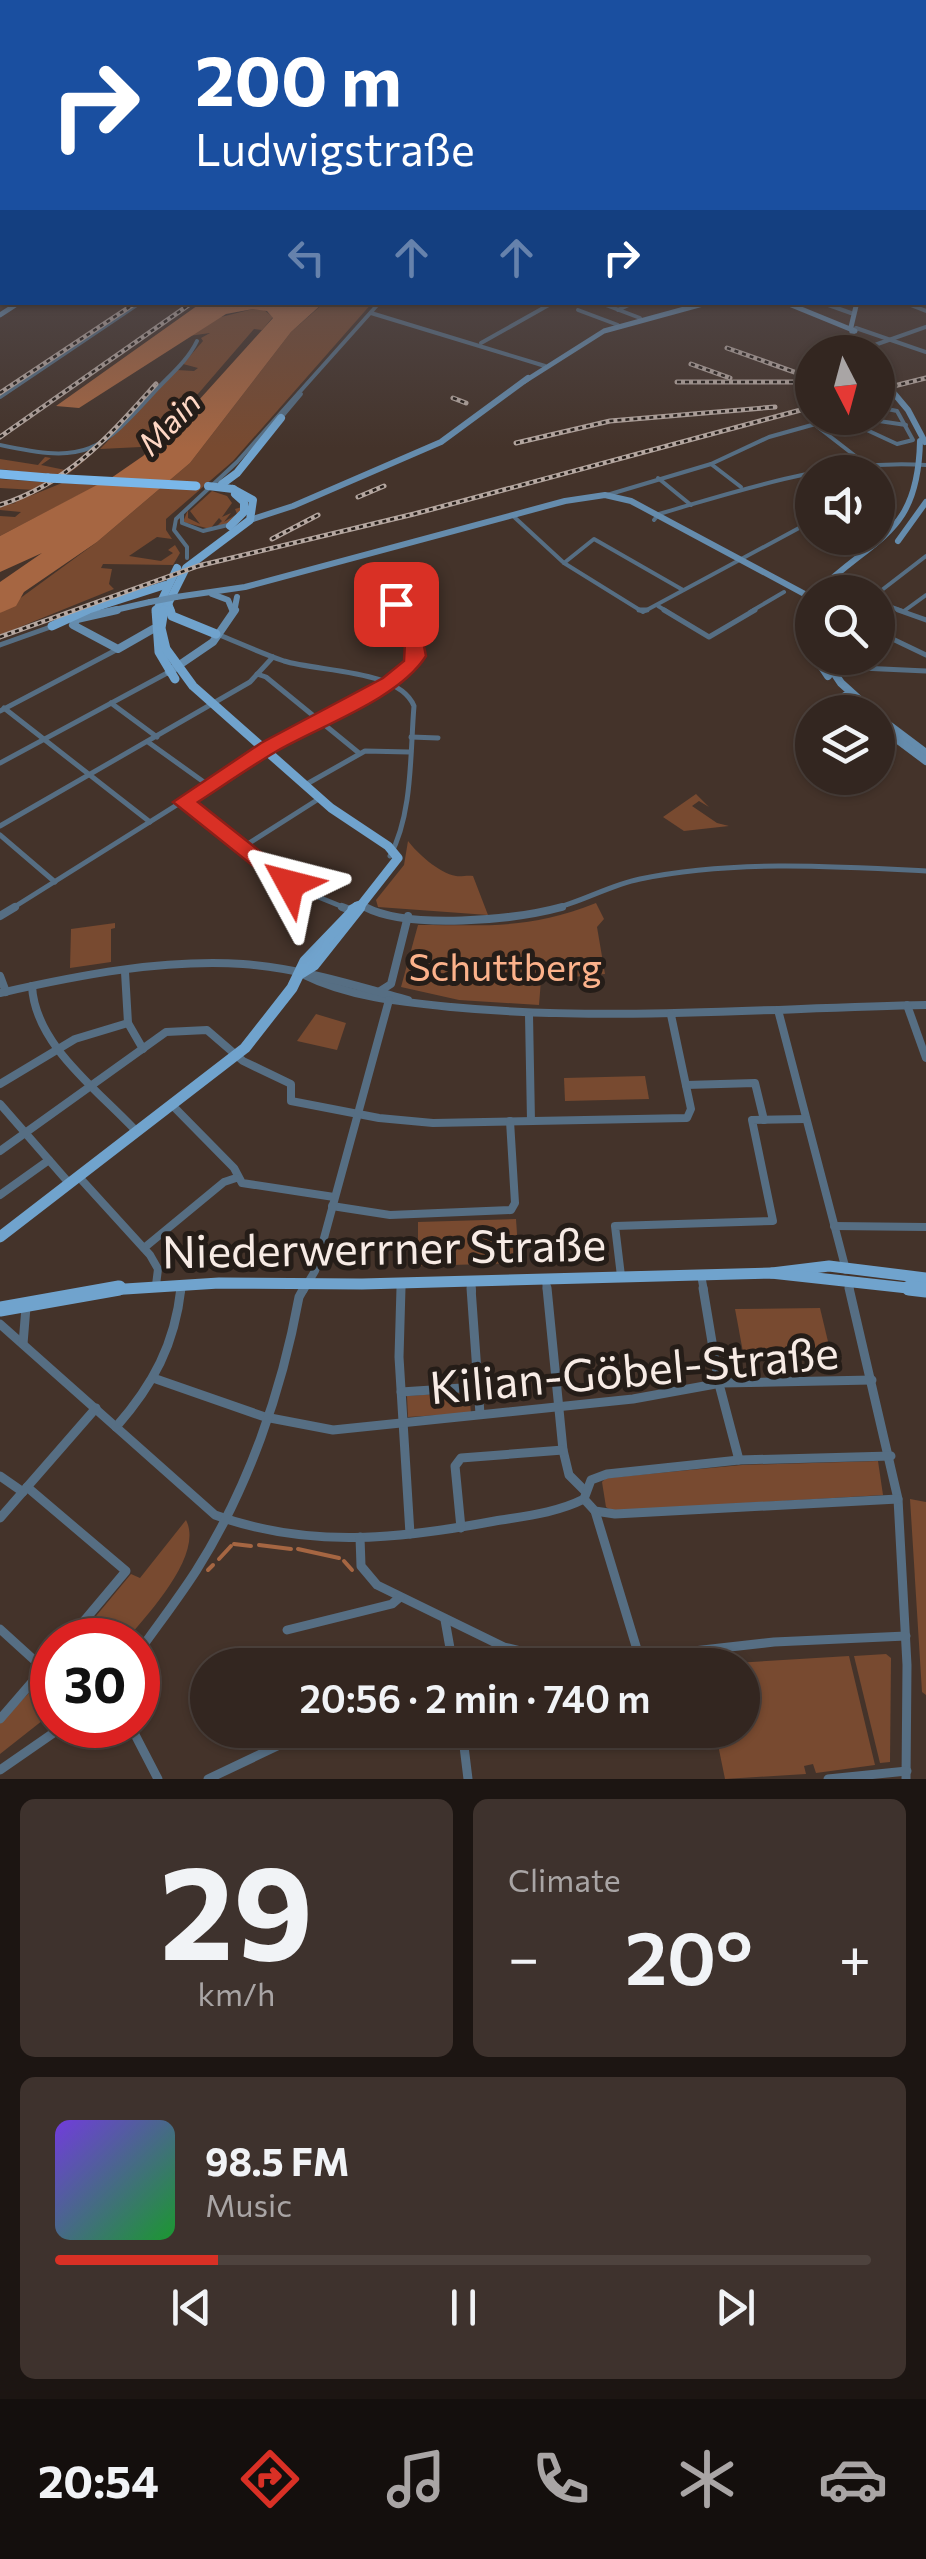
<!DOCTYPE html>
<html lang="en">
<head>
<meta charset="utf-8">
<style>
	body { margin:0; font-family:Commissioner,sans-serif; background:#3e322d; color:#f1f3f6; height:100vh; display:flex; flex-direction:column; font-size:38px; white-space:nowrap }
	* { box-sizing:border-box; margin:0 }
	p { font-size:32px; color:#a9a5a5 }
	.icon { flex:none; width:55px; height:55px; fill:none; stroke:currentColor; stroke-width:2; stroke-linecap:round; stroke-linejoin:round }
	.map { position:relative; height:1779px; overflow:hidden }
	.side { display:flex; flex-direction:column; gap:20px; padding:20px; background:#1c1512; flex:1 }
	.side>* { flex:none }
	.top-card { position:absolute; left:0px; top:0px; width:928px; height:305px; box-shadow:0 2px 8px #0004,0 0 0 2px #4e433e; background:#1a4fa0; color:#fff; overflow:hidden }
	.needle { width:65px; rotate:174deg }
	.fabs { position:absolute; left:795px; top:335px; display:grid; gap:20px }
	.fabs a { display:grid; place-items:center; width:100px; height:100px; border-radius:50%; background:#332620; box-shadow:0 2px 8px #0004,0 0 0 2px #4e433e; font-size:50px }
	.speed { position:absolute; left:30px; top:1618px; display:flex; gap:20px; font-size:50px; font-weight:700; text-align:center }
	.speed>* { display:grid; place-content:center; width:130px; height:130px; border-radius:50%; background:#332620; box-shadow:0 2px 8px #0004,0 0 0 2px #4e433e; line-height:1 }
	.speed .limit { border:15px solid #d22; background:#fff; color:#111 }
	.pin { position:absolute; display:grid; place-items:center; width:85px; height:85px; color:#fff; margin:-42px; border-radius:20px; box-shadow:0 5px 15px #0006 }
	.me { position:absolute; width:110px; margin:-55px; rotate:308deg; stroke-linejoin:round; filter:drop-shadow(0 0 8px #0008) }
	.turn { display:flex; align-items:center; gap:35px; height:210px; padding:0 30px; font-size:45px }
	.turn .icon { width:130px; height:130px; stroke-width:2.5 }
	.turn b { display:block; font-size:70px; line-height:85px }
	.lanes { display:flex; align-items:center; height:95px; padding:0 30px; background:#0003; justify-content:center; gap:50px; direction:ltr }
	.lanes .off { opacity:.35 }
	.big { font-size:75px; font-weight:600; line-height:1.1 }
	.side .tile { flex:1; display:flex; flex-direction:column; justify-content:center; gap:15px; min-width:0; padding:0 35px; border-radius:15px; background:#3e322d }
	.side .dial { align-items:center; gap:0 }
	.dial b { font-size:130px; line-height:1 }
	.song { display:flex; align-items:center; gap:30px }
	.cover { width:120px; height:120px; border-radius:15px; background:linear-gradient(135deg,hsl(260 70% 55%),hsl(130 70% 35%)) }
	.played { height:10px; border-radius:5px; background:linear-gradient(90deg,#d93025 20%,#4e433e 20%) }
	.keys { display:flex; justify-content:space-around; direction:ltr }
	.heat { display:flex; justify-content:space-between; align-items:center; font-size:55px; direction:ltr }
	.side .tiles { flex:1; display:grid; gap:20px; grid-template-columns:1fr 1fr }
	.tile:last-child { grid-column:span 2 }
	.trip { position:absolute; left:190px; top:1648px; width:570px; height:100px; border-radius:50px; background:#332620; box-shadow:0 2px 8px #0004,0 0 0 2px #4e433e; font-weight:600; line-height:100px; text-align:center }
	.dock { display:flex; height:160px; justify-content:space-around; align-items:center; background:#140f0d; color:#a9a5a5 }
	.dock .icon { width:70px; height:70px }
	.dock .active { color:#d93025 }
	.dock b { font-size:45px; color:#f1f3f6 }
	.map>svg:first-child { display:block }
</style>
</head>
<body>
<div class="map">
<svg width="926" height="1779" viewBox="0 0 926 1779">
	<rect width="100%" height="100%" fill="#44332a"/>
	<g fill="#784a30">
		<polygon points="324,303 372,303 233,461 166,519 166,530 172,539 157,537 129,556 161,561 173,553 168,550 175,545 180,553 173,565 103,564 101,568 112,569 109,584 114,589 0,635 0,613 97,542 190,463 291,332"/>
		<polygon points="253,309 264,310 273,317 262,330 254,329 191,402 141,447 100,449 177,370 194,371 198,368 183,364 203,341 201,338 210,333 189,336 217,318"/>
		<path d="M91 454C73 473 53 484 30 496L62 483 98 485 0 536V516L15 517 21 512 0 510V506L16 503 12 501 35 490 0 488V479L42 482 50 475 0 469V459L38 465 45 457 51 458 41 465 70 471 80 464 83 456Z"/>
		<polygon points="212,491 227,496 232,503 222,517 231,513 224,522 237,514 235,509 242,507 242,511 227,525 214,529 222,521 219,518 210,529 183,522 188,510 188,518 200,524 190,511"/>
		<polygon points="696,794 709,807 699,801 692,806 717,823 729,826 684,831 663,817"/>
		<path d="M408 841C417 853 439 873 456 876 461 877 467 875 473 876L488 915 378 907 376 900 404 865Z"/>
		<path d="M596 903 604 919 597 927 605 974 541 980 539 1005 459 1000 401 987 418 925C488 925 527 930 596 903Z"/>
		<polygon points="115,923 115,928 111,929 111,962 70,968 71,929"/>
		<polygon points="316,1014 346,1023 337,1050 297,1041"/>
		<polygon points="645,1076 649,1099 565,1101 564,1078"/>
		<polygon points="516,1219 519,1263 418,1266 418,1222"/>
		<polygon points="820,1308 830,1350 743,1352 735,1309"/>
		<polygon points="469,1392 471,1413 408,1417 407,1396"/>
		<polygon points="878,1461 883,1495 612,1511 606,1507 602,1482 606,1478 742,1465"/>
		<polygon points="910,1499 926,1502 926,1695 922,1692"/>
		<path d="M186 1520C204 1555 148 1614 126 1640H76L131 1574 140 1578Z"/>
		<polygon points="886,1654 891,1658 890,1762 880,1763 854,1656"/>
		<polygon points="849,1656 875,1765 816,1773 813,1764 804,1766 806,1774 725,1779 715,1730 742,1730 742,1665 702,1665"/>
		<polygon points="52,1669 52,1713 0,1754 0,1723"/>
	</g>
	<polygon fill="#a66642" points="201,303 323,303 291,332 190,463 97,542 24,592 16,606 0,613 0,582 42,553 0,572 0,536 114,476 143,456 180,421 273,318 267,311 253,309 226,314 79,408 56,406"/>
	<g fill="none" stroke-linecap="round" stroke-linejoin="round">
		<g stroke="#a66642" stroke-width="4">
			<polyline points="234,1544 251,1546"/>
			<polyline points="259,1545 291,1549"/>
			<polyline points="298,1549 339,1558"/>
			<polyline points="219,1559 231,1546"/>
			<polyline points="344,1561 352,1570"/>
			<polyline points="208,1570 213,1565"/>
		</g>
		<g stroke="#566e83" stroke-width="4">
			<polyline points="598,302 640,318"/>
			<polyline points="820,302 851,313"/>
			<polyline points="903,302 926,311"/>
			<polyline points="578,310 618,325"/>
			<polyline points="618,310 635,302"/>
			<polyline points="371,313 545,366"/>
			<polyline points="856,328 926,352"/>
			<polyline points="481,343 554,302"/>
			<polyline points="866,352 869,347 926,327"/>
			<polyline points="0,397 141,302"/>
			<polyline points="841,418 897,444 913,440 897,411 878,407"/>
			<polyline points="280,419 301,394"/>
			<polyline points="879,421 906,425"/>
			<polyline points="814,424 863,462"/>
			<path d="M0 445C87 464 99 453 157 389 171 374 188 360 197 341"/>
			<polyline points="711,464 741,487"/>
			<polyline points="658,478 691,505"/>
			<polyline points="607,495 711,464 769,437 837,418"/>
			<polyline points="182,514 182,523 203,531 232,524"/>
			<polyline points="512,515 564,563 643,612 812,521"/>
			<path d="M654 520 659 514C748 488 832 459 926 465"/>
			<polyline points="187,558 187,547 174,530 176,519 237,462 380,302"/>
			<polyline points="564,563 594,539 683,590"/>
			<polyline points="878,593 926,556"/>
			<polyline points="393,599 401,612"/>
			<polyline points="878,602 905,612"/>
			<polyline points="658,606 668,612"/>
			<polyline points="904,611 926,595"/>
			<polyline points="750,612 784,592"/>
		</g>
		<g stroke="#566e83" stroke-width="5">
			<polyline points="639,610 647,610"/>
			<polyline points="664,610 709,637 755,610"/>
			<polyline points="898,610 926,620"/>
			<polyline points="878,632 926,655"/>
			<path d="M217 634C239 643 261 653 284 661 319 672 399 669 414 706 410 753 413 813 390 856"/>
			<polyline points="0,645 56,625"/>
			<polyline points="861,668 926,671"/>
			<polyline points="257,674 266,677 359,753"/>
			<polyline points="111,703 157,737"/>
			<polyline points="4,708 150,822"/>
			<polyline points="0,711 118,649"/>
			<polyline points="411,737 438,738"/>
			<polyline points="148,742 208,785"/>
			<polyline points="0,763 169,672"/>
			<polyline points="305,785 365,751 409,752"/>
			<polyline points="183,801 296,888 348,909"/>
			<polyline points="0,826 250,682 273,657"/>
			<polyline points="0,835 55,882"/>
			<polyline points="243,847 317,800"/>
			<polyline points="362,905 370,909"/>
			<polyline points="11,909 266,749 390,682 417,656 409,626 399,610"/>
			<path d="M552 909C582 902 610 885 640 879 732 860 832 866 926 871"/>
		</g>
		<g stroke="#566e83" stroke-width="8">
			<polyline points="342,907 350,910"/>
			<path d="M365 907C409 930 514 920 562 907"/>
			<polyline points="0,916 15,907"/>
			<polyline points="125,972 128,1023 143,1049"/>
			<path d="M302 974C348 997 400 1002 451 1007 609 1022 768 1008 926 1005"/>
			<polyline points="0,976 6,992"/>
			<path d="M32 986C35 1045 98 1090 136 1131"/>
			<polyline points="380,991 391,984 408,916"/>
			<path d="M0 993C79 975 162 959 243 964 299 968 354 985 408 1000"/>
			<polyline points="907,1005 926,1058"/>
			<polyline points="778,1010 846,1270"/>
			<polyline points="529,1015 531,1121"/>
			<polyline points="0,1084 75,1039 128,1023"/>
			<polyline points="686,1085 755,1083 764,1120"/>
			<polyline points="0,1104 69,1183"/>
			<polyline points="173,1106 234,1168 242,1183 334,1197"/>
			<polyline points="0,1151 166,1032 207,1030 243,1061 291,1084 291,1101 379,1118 433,1123 687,1118 691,1109 671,1015"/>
			<polyline points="79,1177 150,1255 158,1269 156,1285"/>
			<polyline points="0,1195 49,1160"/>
			<polyline points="332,1206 390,1215 511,1210 515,1203 510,1121"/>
			<polyline points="834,1226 926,1227"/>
			<polyline points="144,1248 224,1182 236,1178"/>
			<polyline points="701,1275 704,1291"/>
			<polyline points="621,1276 615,1226 773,1221 752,1120 806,1119"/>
			<polyline points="546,1280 547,1291"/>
			<polyline points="471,1281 472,1291"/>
			<polyline points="848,1282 850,1291"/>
			<polyline points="181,1291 182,1284"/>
			<polyline points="303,1291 315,1271 389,1000"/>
			<polyline points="401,1291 401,1283"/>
		</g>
		<g stroke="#566e83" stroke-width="9">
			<polyline points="401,1288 399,1357 410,1534"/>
			<polyline points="471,1288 480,1414"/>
			<polyline points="547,1288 563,1450 569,1475 585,1491"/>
			<polyline points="703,1288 719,1384 739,1460"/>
			<polyline points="849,1288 898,1499 907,1665 906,1779"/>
			<path d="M0 1324 215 1515C308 1549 400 1539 495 1521 525 1516 556 1513 584 1499"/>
			<polyline points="23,1344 26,1307"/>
			<polyline points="156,1379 265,1417 333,1430 633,1399 721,1383 872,1380"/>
			<polyline points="401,1392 477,1387"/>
			<path d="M116 1427C153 1385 175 1344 181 1288"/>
			<polyline points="891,1456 739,1460 607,1474 591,1480 584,1499 595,1511 615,1514 898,1499"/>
			<polyline points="0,1476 23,1492"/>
			<polyline points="27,1487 126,1571 68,1640"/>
			<polyline points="595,1511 639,1656"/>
			<polyline points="0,1518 96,1408"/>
			<polyline points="461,1528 455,1466 461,1458 563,1450"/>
			<polyline points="360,1537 361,1566 377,1585 504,1647 558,1660 596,1662 774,1642 906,1636"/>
			<polyline points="445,1620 453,1665"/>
			<polyline points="0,1629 44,1669"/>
			<polyline points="287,1630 392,1604 400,1597"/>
			<path d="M138 1653C157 1626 178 1599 196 1571 248 1489 282 1391 299 1297L304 1288"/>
			<polyline points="0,1719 52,1659"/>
			<polyline points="130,1725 158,1779"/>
			<polyline points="462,1730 468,1779"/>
			<polyline points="0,1770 65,1725"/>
			<polyline points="208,1779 311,1730"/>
			<polyline points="828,1779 907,1771"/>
		</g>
		<g stroke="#658cad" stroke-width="5">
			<polyline points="784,302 855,331"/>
			<polyline points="0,315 20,302"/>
			<polyline points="856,352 851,327 857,302"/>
			<polyline points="525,381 604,331 710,302"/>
		</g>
		<g stroke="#658cad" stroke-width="6">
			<polyline points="250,520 293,506 441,442 528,378"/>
			<polyline points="898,541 926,502"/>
			<path d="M817 592C876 535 918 535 920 441"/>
			<polyline points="828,592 844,577"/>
			<polyline points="212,594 228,600 233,612"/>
			<polyline points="176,597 245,587 565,501 605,495 631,501 812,598"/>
			<polyline points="106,612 150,602"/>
			<polyline points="234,612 237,597"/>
			<polyline points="809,612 812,600"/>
		</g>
		<g stroke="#658cad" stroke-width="8">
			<polyline points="117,610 77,619 73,625 118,649 153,629"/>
			<polyline points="810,610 807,620 812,649"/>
			<polyline points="816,658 828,676"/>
			<polyline points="824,658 841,683 873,712"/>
			<polyline points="169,672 213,642 235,610"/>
			<polyline points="845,696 863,712"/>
			<polyline points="878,717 926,753"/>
			<polyline points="878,725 926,761"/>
		</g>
		<g stroke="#70a3cd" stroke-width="8">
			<polyline points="222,484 237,473 281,418"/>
			<polyline points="230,526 244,512 244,502 235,494"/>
			<polyline points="167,600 171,612"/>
			<polyline points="81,612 165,585"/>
			<polyline points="156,612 177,568"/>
			<polyline points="164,612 186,568 250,520 253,500 233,489"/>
		</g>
		<g stroke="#70a3cd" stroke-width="9">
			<polyline points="156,610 159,652 175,679"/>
			<polyline points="164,610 161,628 166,649 193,686 331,808 388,846 398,858 358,909"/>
			<polyline points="170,610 172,616 216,634"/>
			<polyline points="52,626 87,610"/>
			<polyline points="352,909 360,905"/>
		</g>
		<g stroke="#70a3cd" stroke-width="11">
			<polyline points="301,973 314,965 360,907"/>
			<polyline points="0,1237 245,1048 292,988 305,961 357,907"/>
			<polyline points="772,1273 829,1266 926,1278"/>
			<polyline points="94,1291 219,1283 362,1284 771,1273 926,1290"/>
		</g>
		<g stroke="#70a3cd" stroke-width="15">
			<polyline points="909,1288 926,1290"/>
			<polyline points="0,1309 119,1288"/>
		</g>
		<polyline stroke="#7ab7ea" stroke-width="9" points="0,474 48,478"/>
		<g stroke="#b5a7a0" stroke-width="5">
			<g id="rail">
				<polyline points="727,348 811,378"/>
				<polyline points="691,364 730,378"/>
				<polyline points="677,382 812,382"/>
				<polyline points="878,390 926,378"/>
				<polyline points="0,393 137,302"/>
				<polyline points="453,398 466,403"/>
				<polyline points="0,437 193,302"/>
				<polyline points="516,443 610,421 775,407"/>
				<polyline points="358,497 384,486"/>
				<path d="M0 505C69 483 109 436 156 384"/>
				<polyline points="272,539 318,515"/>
				<polyline points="0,637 198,566 414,514 812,407"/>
			</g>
		</g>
		<use href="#rail" stroke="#251d18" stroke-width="2.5" stroke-dasharray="4" stroke-linecap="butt"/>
		<polyline stroke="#658cad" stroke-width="5" points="878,375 883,381"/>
		<g stroke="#658cad" stroke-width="6">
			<polyline points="881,378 908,410 925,442"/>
			<polyline points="150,602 176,597"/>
		</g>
		<polyline stroke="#70a3cd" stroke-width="8" points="208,486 233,489"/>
		<polyline stroke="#7ab7ea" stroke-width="9" points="48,478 196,486"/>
	</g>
	<linearGradient id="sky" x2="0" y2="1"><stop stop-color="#251c17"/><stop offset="0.44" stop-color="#565055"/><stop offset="1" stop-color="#565055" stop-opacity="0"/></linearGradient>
	<rect width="926" height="448" fill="url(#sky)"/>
	<path fill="#d93025" stroke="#8d1f18" stroke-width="2.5" d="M396 598C413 606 423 638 426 656 399 699 320 726 277 751 250 767 224 785 198 802L301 884 298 889H282L173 802 261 743 383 678 404 661 405 642 387 604Z"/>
	<g text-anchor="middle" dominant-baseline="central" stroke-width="10" stroke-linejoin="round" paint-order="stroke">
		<g font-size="32" font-style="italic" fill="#ffd8c5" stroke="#251d18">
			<text transform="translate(168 422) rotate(-46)">Main</text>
		</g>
		<g font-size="38" fill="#fcb28b" stroke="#251d18">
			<text x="505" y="965">Schuttberg</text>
		</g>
		<g font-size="45" fill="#f7ebe5" stroke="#251d18">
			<text transform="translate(384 1246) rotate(-1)">Niederwerrner Straße</text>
			<text transform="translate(634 1368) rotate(-5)">Kilian-Göbel-Straße</text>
		</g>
	</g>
</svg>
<div class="fabs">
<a><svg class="needle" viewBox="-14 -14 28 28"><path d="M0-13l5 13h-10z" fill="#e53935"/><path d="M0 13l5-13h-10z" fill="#a9a5a5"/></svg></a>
<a><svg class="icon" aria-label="sound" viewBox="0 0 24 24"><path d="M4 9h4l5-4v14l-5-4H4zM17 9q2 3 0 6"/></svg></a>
<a><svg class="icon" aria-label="search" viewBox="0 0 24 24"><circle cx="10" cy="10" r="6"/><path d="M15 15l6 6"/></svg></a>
<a><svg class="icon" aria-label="layers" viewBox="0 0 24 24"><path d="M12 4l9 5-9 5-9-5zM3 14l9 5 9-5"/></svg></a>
</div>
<div class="speed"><div class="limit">30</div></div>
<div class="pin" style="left:396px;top:604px;background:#d93025"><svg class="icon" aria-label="arrive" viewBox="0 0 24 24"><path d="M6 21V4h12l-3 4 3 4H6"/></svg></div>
<svg class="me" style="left:290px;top:884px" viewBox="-20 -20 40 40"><path d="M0-17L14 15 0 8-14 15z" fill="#d93025" stroke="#fff" stroke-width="4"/></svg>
<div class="trip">20:56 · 2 min · 740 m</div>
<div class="top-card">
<div class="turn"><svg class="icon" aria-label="right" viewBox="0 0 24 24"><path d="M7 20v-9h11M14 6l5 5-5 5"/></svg><div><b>200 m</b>Ludwigstraße</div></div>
<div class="lanes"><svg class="icon off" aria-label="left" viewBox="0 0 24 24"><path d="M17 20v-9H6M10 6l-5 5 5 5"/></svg><svg class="icon off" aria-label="ahead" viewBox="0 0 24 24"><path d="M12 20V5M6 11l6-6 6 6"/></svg><svg class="icon off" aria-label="ahead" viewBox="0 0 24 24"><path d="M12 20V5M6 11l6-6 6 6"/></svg><svg class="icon" aria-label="right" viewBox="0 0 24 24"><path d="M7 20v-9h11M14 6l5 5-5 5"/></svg></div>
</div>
</div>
<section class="side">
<div class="tiles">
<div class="tile dial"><b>29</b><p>km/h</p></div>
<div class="tile"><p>Climate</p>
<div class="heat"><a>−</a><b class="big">20°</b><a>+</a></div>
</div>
<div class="tile">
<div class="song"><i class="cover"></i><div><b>98.5 FM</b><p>Music</p></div></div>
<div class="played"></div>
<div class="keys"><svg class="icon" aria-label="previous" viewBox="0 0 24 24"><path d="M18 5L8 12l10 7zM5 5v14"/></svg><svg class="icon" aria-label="pause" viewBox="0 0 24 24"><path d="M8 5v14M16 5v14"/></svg><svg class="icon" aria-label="next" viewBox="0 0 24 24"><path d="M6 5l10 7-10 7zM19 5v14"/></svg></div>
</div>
</div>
</section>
<nav class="dock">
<b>20:54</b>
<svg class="icon active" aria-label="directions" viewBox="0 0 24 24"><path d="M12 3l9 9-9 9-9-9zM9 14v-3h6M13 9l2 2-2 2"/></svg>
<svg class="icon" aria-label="music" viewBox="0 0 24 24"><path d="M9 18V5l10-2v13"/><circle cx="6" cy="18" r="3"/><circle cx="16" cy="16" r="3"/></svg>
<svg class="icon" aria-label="phone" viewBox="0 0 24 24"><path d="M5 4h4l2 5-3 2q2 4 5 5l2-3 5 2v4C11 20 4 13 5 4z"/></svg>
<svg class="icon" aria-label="climate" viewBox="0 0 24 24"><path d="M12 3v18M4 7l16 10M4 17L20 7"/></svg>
<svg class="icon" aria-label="car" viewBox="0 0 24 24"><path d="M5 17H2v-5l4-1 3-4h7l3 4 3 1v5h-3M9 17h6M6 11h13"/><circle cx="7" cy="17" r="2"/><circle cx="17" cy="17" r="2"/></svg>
</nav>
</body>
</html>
